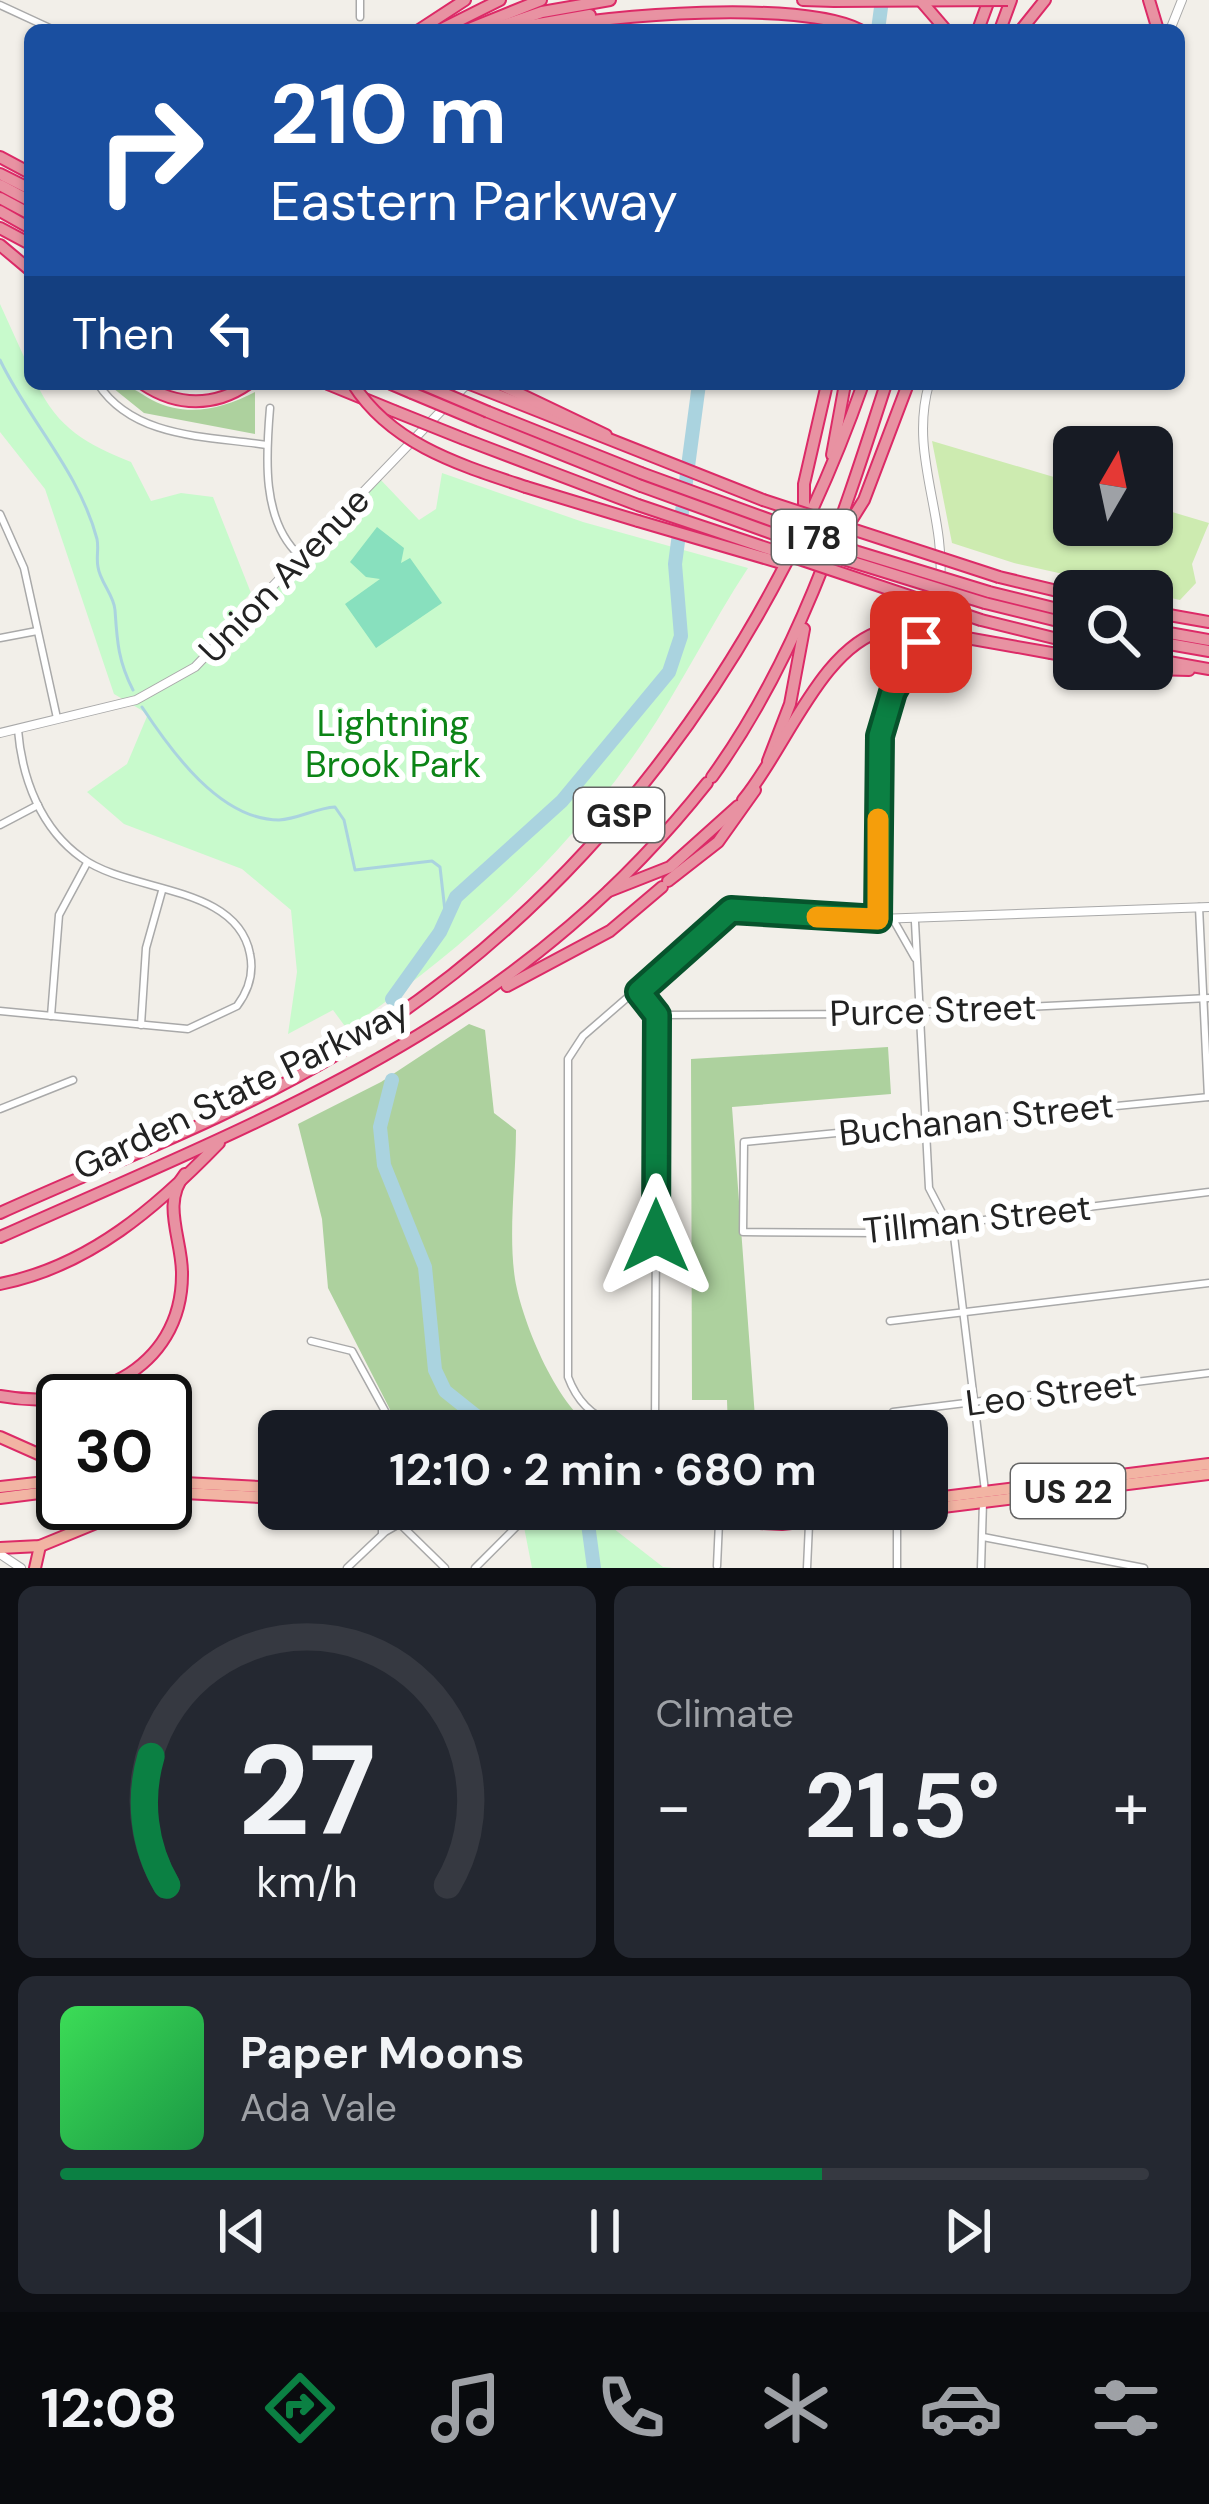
<!DOCTYPE html>
<html lang="en">
<head>
<meta charset="utf-8">
<style>
	body { margin:0; font-family:"DM Sans",sans-serif; background:#242831; color:#f1f3f6; height:100vh; display:flex; flex-direction:column; font-size:45px; white-space:nowrap }
	* { box-sizing:border-box; margin:0 }
	p { font-size:39px; color:#9ea1a6 }
	.icon { flex:none; width:66px; height:66px; fill:none; stroke:currentColor; stroke-width:2; stroke-linecap:round; stroke-linejoin:round }
	.map { position:relative; height:1568px; overflow:hidden }
	.panel { display:flex; flex-direction:column; gap:18px; padding:18px; background:#0d0f14; flex:1 }
	.panel>* { flex:none }
	.guide { position:absolute; left:24px; top:24px; width:1161px; height:366px; border-radius:18px; box-shadow:0 3px 9px #0004; background:#1a4fa0; color:#fff; overflow:hidden }
	.needle { width:78px; rotate:9deg }
	.buttons { position:absolute; left:1053px; top:426px; display:grid; gap:24px }
	.buttons a { display:grid; place-items:center; width:120px; height:120px; border-radius:18px; background:#171b24; box-shadow:0 3px 9px #0004; font-size:60px }
	.speed { position:absolute; left:36px; top:1374px; display:flex; gap:24px; font-size:60px; font-weight:700; text-align:center }
	.speed>* { display:grid; place-content:center; width:156px; height:156px; border-radius:50%; background:#171b24; box-shadow:0 3px 9px #0004; line-height:1 }
	.speed .limit { border:6px solid #111; border-radius:18px; background:#fff; color:#111 }
	.pin { position:absolute; display:grid; place-items:center; width:102px; height:102px; color:#fff; margin:-51px; border-radius:24px; box-shadow:0 6px 18px #0006 }
	.me { position:absolute; width:132px; margin:-66px; rotate:0deg; stroke-linejoin:round; filter:drop-shadow(0 0 9px #0008) }
	.turn { display:flex; align-items:center; gap:42px; height:252px; padding:0 48px; font-size:54px }
	.turn .icon { width:156px; height:156px; stroke-width:2.5 }
	.turn b { display:block; font-size:84px; line-height:102px }
	.then { display:flex; align-items:center; height:114px; padding:0 48px; background:#0003; gap:24px; font-size:45px }
	.big { font-size:90px; font-weight:700; line-height:1.1 }
	.panel .tile { flex:1; display:flex; flex-direction:column; justify-content:center; gap:18px; min-width:0; padding:0 42px; border-radius:18px; background:#242831 }
	.panel .dial { align-items:center; gap:0 }
	.dial svg { height:312px; overflow:visible; fill:none; stroke:#363941; stroke-width:7; stroke-linecap:round; text-anchor:middle }
	.dial text { fill:#f1f3f6; stroke:none }
	.song { display:flex; align-items:center; gap:36px }
	.cover { width:144px; height:144px; border-radius:18px; background:linear-gradient(135deg,hsl(130 70% 55%),hsl(140 70% 35%)) }
	.played { height:12px; border-radius:6px; background:linear-gradient(90deg,#0b8043 70%,#363941 70%) }
	.keys { display:flex; justify-content:space-around; direction:ltr }
	.heat { display:flex; justify-content:space-between; align-items:center; font-size:66px; direction:ltr }
	.panel .tiles { flex:1; display:grid; gap:18px; grid-template-columns:1fr 1fr }
	.tile:last-child { grid-column:span 2 }
	.trip { position:absolute; left:258px; top:1410px; width:690px; height:120px; border-radius:18px; background:#171b24; box-shadow:0 3px 9px #0004; font-weight:700; line-height:120px; text-align:center }
	.menu { display:flex; height:192px; justify-content:space-around; align-items:center; background:#090b0e; color:#9ea1a6 }
	.menu .icon { width:84px; height:84px }
	.menu .selected { color:#0b8043 }
	.menu b { font-size:54px; color:#f1f3f6 }
	.map>svg:first-child { display:block }
</style>
</head>
<body>
<div class="map">
<svg width="1209" height="1568" viewBox="0 0 1209 1568">
	<rect width="100%" height="100%" fill="#f2efe9"/>
	<polygon fill="#cdebb0" points="932,441 1074,483 1074,525 1152,525 1152,506 1209,523 1192,564 1196,583 1180,600 1014,563 952,543"/>
	<g fill="#add19e">
		<path d="M108 384C130 384 134 390 152 400 187 418 222 409 255 392V434L144 413Z"/>
		<path d="M469 1024 485 1030 494 1113 516 1130C516 1178 508 1233 515 1279 522 1322 559 1413 599 1431H401L328 1288 322 1219 298 1124 381 1082Z"/>
		<polygon points="888,1047 891,1094 732,1107 756,1431 728,1431 727,1400 692,1400 691,1059"/>
	</g>
	<g fill="#c8facc">
		<path d="M0 304 30 370V384H37C57 428 88 445 131 462L151 501 181 493 213 497 251 593 195 651 202 660 379 478 419 520 436 509 442 473 583 522 748 568C711 624 681 686 643 742 566 856 461 952 347 1029L333 1010 288 1034 297 972 291 910 242 869 124 824 87 792 127 764 148 714 114 694 45 489 0 432Z"/>
		<polygon points="609,1525 663,1567 673,1568 532,1568 524,1527"/>
	</g>
	<polygon fill="#88e0be" points="377,527 404,548 401,563 410,558 442,603 376,648 345,604 380,579 366,577 350,562"/>
	<g fill="none" stroke-linecap="round" stroke-linejoin="round">
		<g stroke="#aad3df" stroke-width="3">
			<path d="M0 360C29 421 79 471 97 539 99 548 96 558 98 567 100 582 114 595 115 610 117 640 118 661 133 690"/>
			<path d="M142 707C171 751 220 820 279 820 298 819 316 808 335 807L344 820 355 870 432 861 440 867 446 920"/>
		</g>
		<g stroke="#aad3df" stroke-width="14">
			<polyline points="878,30 882,0"/>
			<polyline points="392,999 440,932 456,897 562,801 669,672 681,636 675,564 699,384"/>
			<polyline points="392,1080 380,1127 384,1165 425,1267 435,1370 445,1391 475,1415 508,1431"/>
			<polyline points="586,1509 594,1568"/>
		</g>
		<g stroke="#a9a9a9" stroke-width="9">
			<g id="minor">
				<polyline points="360,0 360,17"/>
				<polyline points="0,5 54,30"/>
				<path d="M98 384C134 439 208 436 267 445"/>
				<path d="M270 408C266 455 261 521 300 556"/>
				<polyline points="0,514 24,568 57,718"/>
				<polyline points="0,638 37,631"/>
				<polyline points="0,825 38,805"/>
				<polyline points="1199,907 1208,1097"/>
				<polyline points="894,921 915,958"/>
				<polyline points="915,922 929,1188 954,1236 985,1491"/>
				<polyline points="639,992 657,1015 655,1429"/>
				<path d="M0 1011 188 1029 237 1006C249 990 254 973 250 954 237 884 129 893 82 858 41 829 22 779 18 730"/>
				<polyline points="657,1015 880,1014 1209,998"/>
				<polyline points="51,1016 59,915 87,863"/>
				<polyline points="141,1025 146,948 162,891"/>
				<polyline points="1209,1097 744,1142 743,1232 879,1233 1209,1192"/>
				<polyline points="0,1109 73,1080"/>
				<polyline points="890,1321 1209,1283"/>
				<polyline points="311,1341 352,1351 391,1422"/>
				<polyline points="893,1412 1209,1373"/>
				<path d="M704 1431C648 1428 591 1439 568 1377V1059L583 1036 726 912 749 909 878 919"/>
				<polyline points="382,1509 382,1533"/>
				<polyline points="897,1513 897,1568"/>
				<polyline points="398,1522 445,1568"/>
				<polyline points="983,1537 1144,1568"/>
				<polyline points="717,1566 719,1522"/>
				<polyline points="347,1568 385,1532 425,1509"/>
				<polyline points="475,1568 517,1526 521,1512"/>
				<polyline points="807,1568 809,1524"/>
				<polyline points="981,1568 983,1502"/>
			</g>
		</g>
		<g stroke="#a9a9a9" stroke-width="10">
			<g id="tertiary">
				<polyline points="1170,30 1182,0"/>
				<path d="M929 384C909 454 946 514 940 583 935 633 898 671 884 718 866 779 878 856 878 919L1209 907"/>
				<polyline points="0,733 136,700 195,667 467,384"/>
				<polyline points="0,1554 21,1568"/>
			</g>
		</g>
		<g stroke="#dc2a67" stroke-width="14">
			<g id="trunk">
				<polyline points="391,1422 396,1431"/>
				<polyline points="0,1437 63,1465"/>
				<polyline points="165,1482 279,1488"/>
				<polyline points="0,1487 63,1480"/>
				<polyline points="165,1492 279,1498"/>
				<polyline points="0,1498 63,1490"/>
				<polyline points="927,1499 1209,1464"/>
				<polyline points="474,1509 782,1524 925,1509"/>
				<polyline points="666,1509 773,1514 843,1509"/>
				<polyline points="927,1509 1209,1474"/>
				<polyline points="74,1531 85,1512 83,1503"/>
				<polyline points="0,1548 40,1546 145,1503"/>
				<polyline points="35,1568 40,1546"/>
			</g>
		</g>
		<g stroke="#dc2a67" stroke-width="14">
			<g id="motorway">
				<polyline points="803,0 834,1"/>
				<polyline points="1149,0 1158,30"/>
				<polyline points="419,30 465,0"/>
				<polyline points="440,30 500,0"/>
				<polyline points="467,30 541,0"/>
				<polyline points="490,30 542,12 610,0"/>
				<polyline points="504,30 590,15"/>
				<path d="M540 30C606 14 801 0 860 30"/>
				<polyline points="978,30 989,0"/>
				<polyline points="1000,30 1011,0"/>
				<polyline points="1021,30 1045,0"/>
				<polyline points="0,157 30,173"/>
				<polyline points="0,174 30,189"/>
				<polyline points="0,185 30,201"/>
				<polyline points="0,198 30,214"/>
				<polyline points="0,211 30,228"/>
				<polyline points="0,228 30,244"/>
				<polyline points="0,245 30,270"/>
				<path d="M143 384C177 407 215 407 248 384"/>
				<polyline points="328,384 394,411"/>
				<polyline points="391,384 412,393"/>
				<polyline points="470,384 763,500"/>
				<polyline points="499,384 606,435"/>
				<polyline points="488,412 641,473"/>
				<polyline points="479,421 641,486"/>
				<polyline points="464,439 638,505"/>
				<polyline points="832,455 845,384"/>
				<polyline points="526,487 638,521"/>
				<polyline points="804,522 804,484 827,384"/>
				<polyline points="844,532 864,500 908,384"/>
				<polyline points="999,577 1074,595"/>
				<polyline points="989,592 1074,613"/>
				<polyline points="985,603 1074,625"/>
				<polyline points="1152,612 1209,622"/>
				<polyline points="981,620 1074,643"/>
				<polyline points="1152,630 1209,640"/>
				<polyline points="1152,641 1209,651"/>
				<polyline points="1051,653 1074,657"/>
				<polyline points="1152,659 1209,669"/>
				<polyline points="1152,669 1189,670"/>
				<polyline points="768,761 790,704 804,629"/>
				<path d="M712 777C798 658 841 523 886 384"/>
				<path d="M743 800C785 750 822 645 885 630"/>
				<polyline points="668,881 718,842 755,790"/>
				<polyline points="609,891 670,867 738,806"/>
				<polyline points="507,986 610,931 662,887"/>
				<path d="M0 1213C113 1162 232 1117 339 1053 588 903 767 657 863 384"/>
				<path d="M0 1237C273 1115 514 1027 707 783"/>
				<path d="M0 1284C90 1266 157 1207 219 1143"/>
				<path d="M0 1396C84 1412 183 1372 182 1273 182 1239 161 1203 185 1174"/>
			</g>
		</g>
		<use href="#minor" stroke="#fff" stroke-width="6"/>
		<use href="#tertiary" stroke="#fff" stroke-width="8"/>
		<use href="#trunk" stroke="#f2b4a3" stroke-width="10"/>
		<use href="#motorway" stroke="#e892a2" stroke-width="10"/>
		<g stroke="#dc2a67" stroke-width="14" stroke-linecap="butt">
			<g id="motorway-bridge">
				<polyline points="834,1 1008,0"/>
				<polyline points="921,1 946,30"/>
				<path d="M353 384C392 445 460 465 526 487"/>
				<polyline points="422,384 488,412"/>
				<polyline points="412,393 479,421"/>
				<polyline points="394,411 464,439"/>
				<polyline points="641,473 858,552 989,592"/>
				<polyline points="641,486 843,559 985,603"/>
				<polyline points="763,500 999,577"/>
				<polyline points="638,505 981,620"/>
				<polyline points="638,521 778,562"/>
				<polyline points="885,630 922,630 1051,653"/>
			</g>
		</g>
		<use href="#motorway-bridge" stroke="#e892a2" stroke-width="10"/>
	</g>
	<g fill="none" stroke-linecap="round" stroke-linejoin="round">
		<g stroke="#07532c" stroke-width="30">
			<polyline id="route" points="656,1236 657,1015 639,992 731,910 878,919 880,736 893,692 921,642"/>
		</g>
		<use href="#route" stroke="#0b8043" stroke-width="21"/>
		<polyline stroke="#f59e0b" stroke-width="21" points="817,917 878,919 878,819"/>
	</g>
	<g text-anchor="middle" dominant-baseline="central" stroke-width="12" stroke-linejoin="round" paint-order="stroke">
		<g fill="#fff" stroke="#646464" stroke-width="3">
			<rect x="772" y="510" width="84" height="54" rx="9"/>
			<rect x="574" y="788" width="90" height="54" rx="9"/>
			<rect x="1011" y="1464" width="114" height="54" rx="9"/>
		</g>
		<g font-size="33" font-weight="bold" fill="#222">
			<text x="814" y="537">I 78</text>
			<text x="619" y="815">GSP</text>
			<text x="1068" y="1491">US 22</text>
		</g>
		<g font-size="36" fill="#222" stroke="#fff">
			<text transform="translate(284 575) rotate(-46)">Union Avenue</text>
			<text transform="translate(933 1010) rotate(-2)">Purce Street</text>
			<text transform="translate(241 1089) rotate(-26)">Garden State Parkway</text>
			<text transform="translate(976 1119) rotate(-6)">Buchanan Street</text>
			<text transform="translate(977 1219) rotate(-6)">Tillman Street</text>
			<text transform="translate(1051 1393) rotate(-7)">Leo Street</text>
		</g>
		<g font-size="36" fill="#0c8416" stroke="#fff">
			<text x="393" y="723">Lightning<tspan x="393" dy="41">Brook Park</tspan></text>
		</g>
	</g>
</svg>
<div class="buttons">
<a><svg class="needle" viewBox="-14 -14 28 28"><path d="M0-13l5 13h-10z" fill="#e53935"/><path d="M0 13l5-13h-10z" fill="#9ea1a6"/></svg></a>
<a><svg class="icon" aria-label="search" viewBox="0 0 24 24"><circle cx="10" cy="10" r="6"/><path d="M15 15l6 6"/></svg></a>
</div>
<div class="speed"><div class="limit">30</div></div>
<div class="pin" style="left:921px;top:642px;background:#d93025"><svg class="icon" aria-label="arrive" viewBox="0 0 24 24"><path d="M6 21V4h12l-3 4 3 4H6"/></svg></div>
<svg class="me" style="left:656px;top:1236px" viewBox="-20 -20 40 40"><path d="M0-17L14 15 0 8-14 15z" fill="#0b8043" stroke="#fff" stroke-width="4"/></svg>
<div class="trip">12:10 · 2 min · 680 m</div>
<div class="guide">
<div class="turn"><svg class="icon" aria-label="right" viewBox="0 0 24 24"><path d="M7 20v-9h11M14 6l5 5-5 5"/></svg><div><b>210 m</b>Eastern Parkway</div></div>
<div class="then">Then<svg class="icon" aria-label="left" viewBox="0 0 24 24"><path d="M17 20v-9H6M10 6l-5 5 5 5"/></svg></div>
</div>
</div>
<section class="panel">
<div class="tiles">
<div class="tile dial"><svg viewBox="0 0 100 80">
<path d="M14 69A42 42 0 1 1 86 69"/>
<path d="M14 69A42 42 0 0 1 10 36" stroke="#0b8043"/>
<text x="50" y="56" font-size="32" font-weight="700">27</text>
<text x="50" y="72" font-size="11">km/h</text>
</svg></div>
<div class="tile"><p>Climate</p>
<div class="heat"><a>−</a><b class="big">21.5°</b><a>+</a></div>
</div>
<div class="tile">
<div class="song"><i class="cover"></i><div><b>Paper Moons</b><p>Ada Vale</p></div></div>
<div class="played"></div>
<div class="keys"><svg class="icon" aria-label="previous" viewBox="0 0 24 24"><path d="M18 5L8 12l10 7zM5 5v14"/></svg><svg class="icon" aria-label="pause" viewBox="0 0 24 24"><path d="M8 5v14M16 5v14"/></svg><svg class="icon" aria-label="next" viewBox="0 0 24 24"><path d="M6 5l10 7-10 7zM19 5v14"/></svg></div>
</div>
</div>
</section>
<nav class="menu">
<b>12:08</b>
<svg class="icon selected" aria-label="directions" viewBox="0 0 24 24"><path d="M12 3l9 9-9 9-9-9zM9 14v-3h6M13 9l2 2-2 2"/></svg>
<svg class="icon" aria-label="music" viewBox="0 0 24 24"><path d="M9 18V5l10-2v13"/><circle cx="6" cy="18" r="3"/><circle cx="16" cy="16" r="3"/></svg>
<svg class="icon" aria-label="phone" viewBox="0 0 24 24"><path d="M5 4h4l2 5-3 2q2 4 5 5l2-3 5 2v4C11 20 4 13 5 4z"/></svg>
<svg class="icon" aria-label="climate" viewBox="0 0 24 24"><path d="M12 3v18M4 7l16 10M4 17L20 7"/></svg>
<svg class="icon" aria-label="car" viewBox="0 0 24 24"><path d="M5 17H2v-5l4-1 3-4h7l3 4 3 1v5h-3M9 17h6M6 11h13"/><circle cx="7" cy="17" r="2"/><circle cx="17" cy="17" r="2"/></svg>
<svg class="icon" aria-label="filters" viewBox="0 0 24 24"><path d="M4 7h16M4 17h16"/><circle cx="9" cy="7" r="2"/><circle cx="15" cy="17" r="2"/></svg>
</nav>
</body>
</html>
